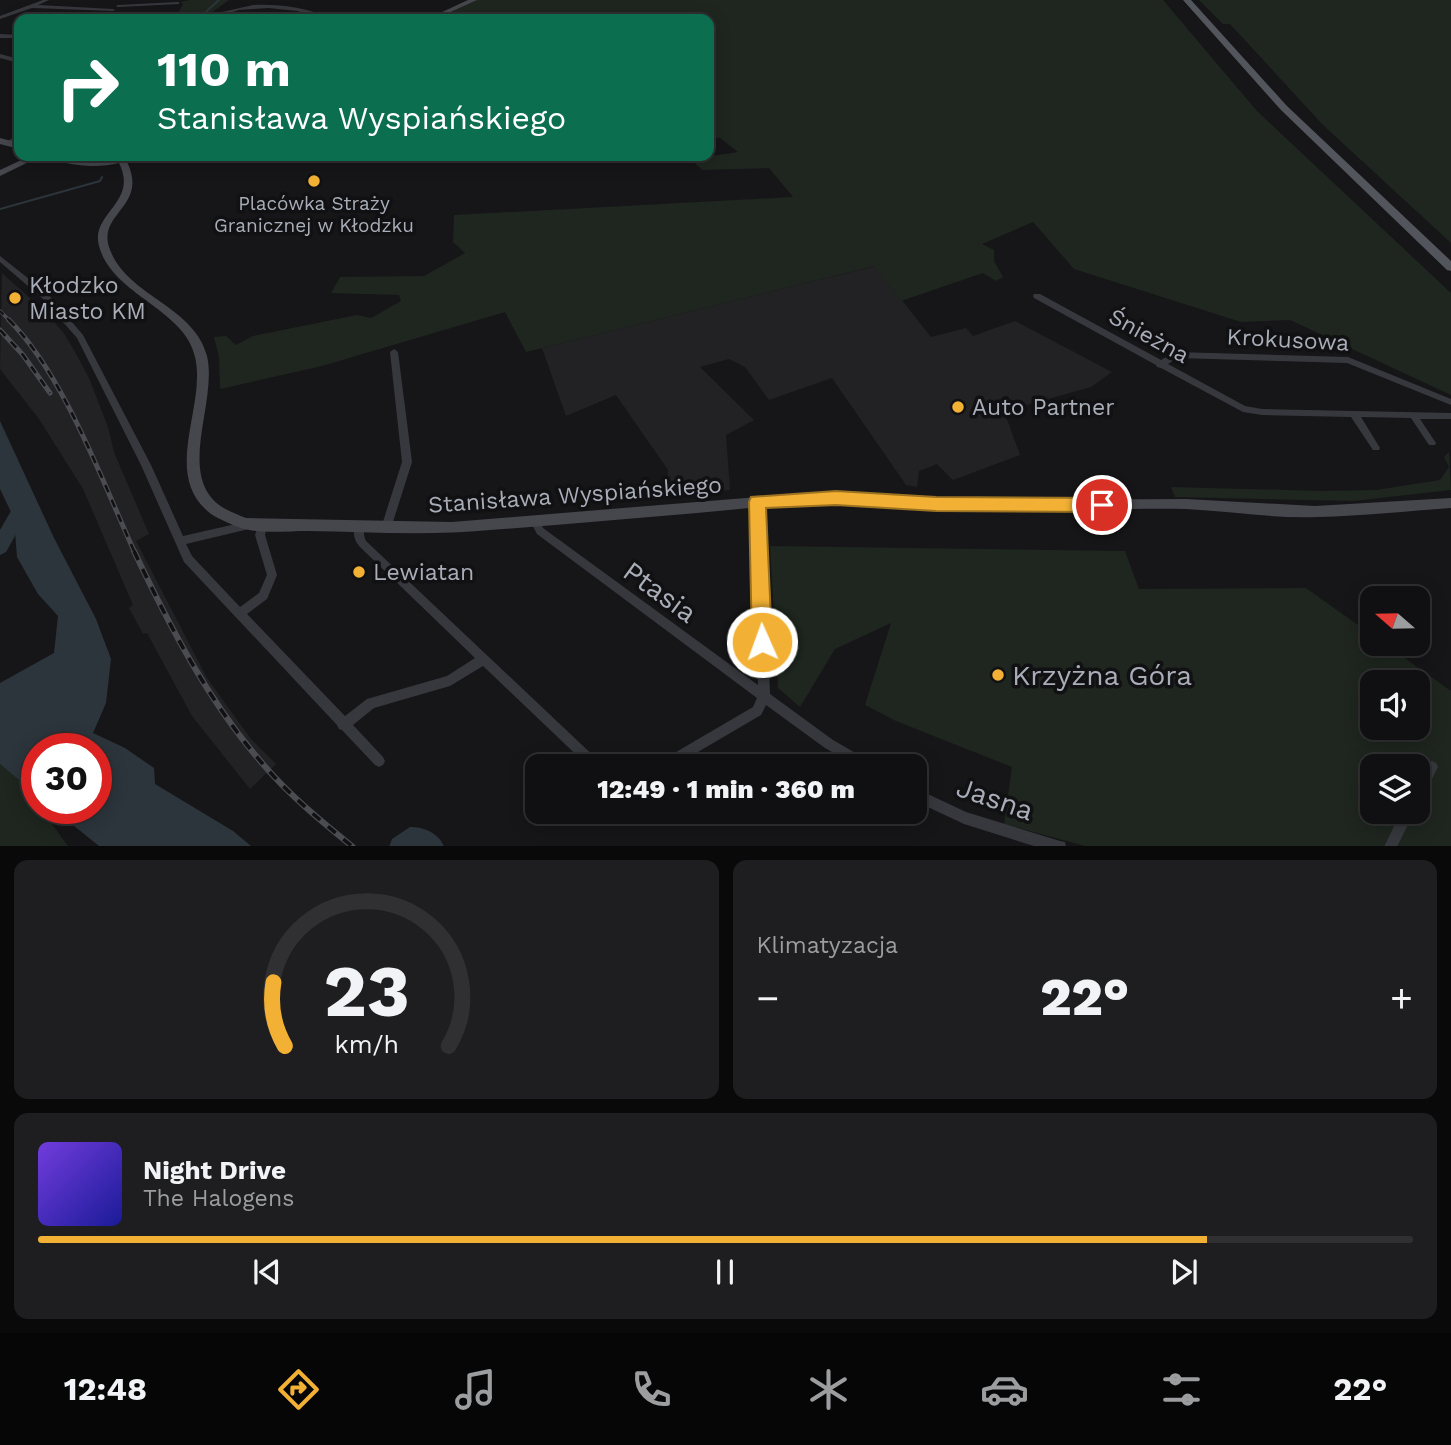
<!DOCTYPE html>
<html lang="pl">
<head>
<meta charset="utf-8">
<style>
	body { margin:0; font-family:"Work Sans",sans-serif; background:#1e1e20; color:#f1f3f6; height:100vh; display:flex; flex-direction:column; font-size:26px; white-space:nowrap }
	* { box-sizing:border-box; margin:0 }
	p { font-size:23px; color:#9c9d9f }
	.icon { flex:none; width:38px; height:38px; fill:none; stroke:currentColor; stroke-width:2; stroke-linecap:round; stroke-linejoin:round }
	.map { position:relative; height:846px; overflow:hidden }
	.sheet { display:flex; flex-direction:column; gap:14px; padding:14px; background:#09090a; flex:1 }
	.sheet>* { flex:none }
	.top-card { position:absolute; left:14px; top:14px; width:700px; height:147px; border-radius:14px; box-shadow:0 4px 18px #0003,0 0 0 2px #303032; background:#0b6e4f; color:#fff; overflow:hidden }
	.needle { width:46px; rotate:290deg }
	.fabs { position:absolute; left:1360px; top:586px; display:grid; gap:14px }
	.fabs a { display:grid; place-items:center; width:70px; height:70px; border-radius:14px; background:#101012; box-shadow:0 4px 18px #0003,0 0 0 2px #303032; font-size:35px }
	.speed { position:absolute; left:21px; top:733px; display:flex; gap:14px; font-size:35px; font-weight:700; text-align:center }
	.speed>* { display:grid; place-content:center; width:91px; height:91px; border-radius:50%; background:#101012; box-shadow:0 4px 18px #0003,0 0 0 2px #303032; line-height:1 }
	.speed .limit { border:10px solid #d22; background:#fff; color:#111 }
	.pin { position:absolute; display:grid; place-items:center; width:60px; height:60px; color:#fff; margin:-30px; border:4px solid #fff; border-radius:50%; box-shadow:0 2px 7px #0007 }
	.me { position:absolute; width:77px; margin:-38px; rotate:358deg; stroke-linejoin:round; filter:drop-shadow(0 0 5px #0008) }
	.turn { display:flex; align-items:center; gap:24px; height:147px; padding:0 28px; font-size:32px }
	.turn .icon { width:91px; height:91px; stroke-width:2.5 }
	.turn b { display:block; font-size:49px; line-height:60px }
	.big { font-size:52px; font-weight:800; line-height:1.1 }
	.sheet .tile { flex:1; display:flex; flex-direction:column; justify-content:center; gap:10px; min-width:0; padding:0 24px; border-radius:14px; background:#1e1e20 }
	.sheet .dial { align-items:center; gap:0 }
	.dial svg { height:182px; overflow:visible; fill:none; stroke:#303032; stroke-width:7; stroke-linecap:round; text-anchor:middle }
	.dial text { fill:#f1f3f6; stroke:none }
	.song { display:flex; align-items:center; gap:21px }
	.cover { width:84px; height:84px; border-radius:10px; background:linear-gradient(135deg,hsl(260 70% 55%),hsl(240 70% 35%)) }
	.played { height:7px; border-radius:4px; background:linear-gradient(90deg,#f2b134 85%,#303032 85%) }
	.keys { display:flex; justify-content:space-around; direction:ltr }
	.heat { display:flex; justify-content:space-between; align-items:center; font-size:38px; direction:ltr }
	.sheet .tiles { flex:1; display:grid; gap:14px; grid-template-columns:1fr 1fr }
	.tile:last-child { grid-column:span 2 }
	.trip { position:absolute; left:525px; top:754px; width:402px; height:70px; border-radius:14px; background:#101012; box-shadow:0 4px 18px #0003,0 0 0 2px #303032; font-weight:800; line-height:70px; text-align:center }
	.tabs { display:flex; height:112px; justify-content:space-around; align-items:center; background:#060607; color:#9c9d9f }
	.tabs .icon { width:49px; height:49px }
	.tabs .selected { color:#f2b134 }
	.tabs b { font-size:32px; color:#f1f3f6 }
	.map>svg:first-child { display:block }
</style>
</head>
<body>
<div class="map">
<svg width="1451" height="847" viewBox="0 0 1451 847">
	<rect width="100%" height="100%" fill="#161618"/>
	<g fill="#222225">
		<polygon points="875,266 931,337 966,328 973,336 1015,321 1112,372 1091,387 1004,411 1020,455 953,480 937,464 919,471 917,487 906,485 832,378 769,400 745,367 729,359 700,367 754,420 726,435 730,490 667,494 668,470 616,395 566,416 542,348"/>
		<polygon points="2,273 42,309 63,332 74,350 89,378 108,427 114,452 149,534 136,541 207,678 251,739 276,764 250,789 192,716 147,633 143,634 129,608 133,605 83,489 39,419 0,369"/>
	</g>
	<g fill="#1e261f" fill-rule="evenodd">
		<polygon points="190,0 229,0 203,19 175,19 183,4 180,2"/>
		<polygon points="476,0 1163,0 1257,111 1451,293 1451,395 1290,320 1241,322 1074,269 1033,222 982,244 994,250 994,261 1003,277 996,281 983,273 901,301 874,266 526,352 505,312 322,366 220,389 219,357 214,337 226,336 236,345 253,336 357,315 371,318 401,301 399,295 331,293 340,277 424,276 465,253 453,242 454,215 793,197 769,168 702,170 691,159 738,152 720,138 709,137 709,19 434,19"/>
		<polygon points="1199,0 1451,0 1451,243 1323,125 1230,24 1223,24"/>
		<polygon points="1449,452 1451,490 1353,501 1175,497 1171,487 1322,491 1376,490 1440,480 1449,467 1444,457"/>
		<path d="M770 546 1125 551 1139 589 1306 588 1372 635V644H1385L1451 691V846H1085L1004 824 1012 767 896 721 865 705 891 623 835 649 800 707 778 688ZM1372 682H1418V728H1372ZM1372 766H1418V812H1372Z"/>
		<polygon points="0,764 17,778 37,803 37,808 41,809 68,846 0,846"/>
	</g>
	<polygon fill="#2c353c" points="0,421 54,538 96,619 111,659 106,703 93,733 125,748 154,768 155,784 233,831 251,846 99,846 53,809 96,808 96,749 37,749 37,795 0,764 0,683 54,653 58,616 38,594 17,557 14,518 0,489"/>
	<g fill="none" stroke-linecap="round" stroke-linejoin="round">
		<g stroke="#2c353c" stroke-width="2">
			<polyline points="198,19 219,0"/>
			<polyline points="0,209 100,181 102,177"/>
		</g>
		<g fill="#2c353c" fill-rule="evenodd">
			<polygon points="21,502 27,504 30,509 6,552 0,555 0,530 15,504"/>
			<path d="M410 827C424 827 439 833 444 847H389L392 839Z"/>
		</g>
		<g fill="#37383d" fill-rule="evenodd">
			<polygon points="43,0 49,0 38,5 113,9 115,10 113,11 32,8 0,19 0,16"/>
			<polygon points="177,2 179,2 179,4 118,7 116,6 118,5"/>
			<path d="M253 5C280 4 309 8 332 19H326L297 11 268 8 239 10 211 19H205L222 12Z"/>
			<polygon points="0,34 19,35 19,38 0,38"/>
			<polygon points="0,54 19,59 19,63 0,58"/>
			<polygon points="19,134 19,138 10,144 6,144 6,142"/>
			<polygon points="153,156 188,156 185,158 156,158"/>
			<path d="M0 256 48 294 83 335 151 465 183 536 249 521 252 522 254 525 252 528 249 529 186 544 192 556 240 607 259 593 267 575 255 535 259 523 262 522 265 523 267 526 265 535 277 575 267 599 247 614 345 716 367 699 447 676 475 658 360 547C354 540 352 533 356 525L359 524 362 525C365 531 363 536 366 541L600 762 602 766H588L483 666 450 686 374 708 353 725 383 757 385 761 383 765 379 767 375 765 342 730 339 729 337 725 184 562 141 465 77 338 42 298 0 262Z"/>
			<polygon points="1034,294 1040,294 1161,360 1175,352 1348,357 1451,399 1451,405 1347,363 1177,358 1168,364 1245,406 1262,409 1451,413 1451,419 1420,419 1436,443 1435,445 1429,445 1411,418 1361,417 1380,448 1379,450 1373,450 1351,417 1262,415 1243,412 1161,368 1157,367 1156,365 1034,298 1033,296"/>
			<polygon points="394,349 398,352 412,462 391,528 389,531 386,532 383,531 381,528 402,462 390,352"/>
			<polygon points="758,498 761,499 763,502 770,694 833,740 871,762 873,766 856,766 825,748 766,705 761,715 674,766 657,766 659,762 753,707 757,698 537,534 530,521 532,518 535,517 538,518 543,528 758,685 753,502 755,499"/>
			<polygon points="1432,761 1436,763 1438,767 1422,799 1418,801 1418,783 1428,763"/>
			<polygon points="915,788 966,812 1060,841 1065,842 1066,847 1037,847 964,824 915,801"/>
			<polygon points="1401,812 1414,812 1397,847 1384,847"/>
		</g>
		<g fill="#45474d" fill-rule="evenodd">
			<polygon points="468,0 477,0 435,19 427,19"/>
			<polygon points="0,138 19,143 19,149 0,144"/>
			<polygon points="30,156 41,156 0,176 0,170"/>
			<path d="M49 156 102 160 120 156H130L126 160C150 206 98 212 109 247 125 296 194 305 207 356 218 402 175 476 222 507 230 512 239 515 246 518L452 522 770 496 836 493 996 500 1186 499 1315 506 1451 498V508C1407 511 1363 516 1318 517 1274 519 1230 511 1186 509 1122 508 1059 512 995 510 942 509 890 504 837 503 790 503 743 509 697 513 628 519 559 525 490 530 429 536 368 532 307 531 288 531 258 534 241 528 232 525 219 519 211 514 160 475 207 407 195 357 185 309 112 295 99 246 90 213 139 203 119 163 99 168 66 167 49 156Z"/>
		</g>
		<polygon fill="#53555c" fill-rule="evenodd" points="1183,0 1191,0 1287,106 1451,261 1451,271 1447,270 1281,110"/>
		<g stroke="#4a4c52" stroke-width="3.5">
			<polyline id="rail-far2" points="0,311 11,322"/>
		</g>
		<g stroke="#4a4c52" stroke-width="5">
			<g id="rail-far1">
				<path d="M9 320C64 375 102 481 135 553"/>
				<polyline points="0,330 23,355 50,393"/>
			</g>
		</g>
		<g stroke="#4a4c52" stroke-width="6">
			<path id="rail" d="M134 551C169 625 208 701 262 763 289 795 321 821 353 847"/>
		</g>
		<use href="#rail-far2" stroke="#111113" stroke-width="2" stroke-dasharray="5" stroke-linecap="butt"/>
		<use href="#rail-far1" stroke="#111113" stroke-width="2.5" stroke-dasharray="8" stroke-linecap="butt"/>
		<use href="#rail" stroke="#111113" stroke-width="3.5" stroke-dasharray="10" stroke-linecap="butt"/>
	</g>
	<polygon fill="#f2b134" stroke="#9d7322" stroke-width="2" points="836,491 936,497 1102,498 1108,500 1111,505 1108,510 1102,512 936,511 836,505 766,508 772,642 769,649 762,652 755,649 752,642 749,502 751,497"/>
	<g fill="#f2b134" stroke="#111113" stroke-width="2.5">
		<circle cx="314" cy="181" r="7"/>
		<circle cx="15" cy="298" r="7"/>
		<circle cx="958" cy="407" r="7"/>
		<circle cx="359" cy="572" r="7"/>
		<circle cx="998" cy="675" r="7"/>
	</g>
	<g text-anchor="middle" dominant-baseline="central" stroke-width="7" stroke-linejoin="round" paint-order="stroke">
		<g font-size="19" fill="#a8adb8" stroke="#111113">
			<text x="314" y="203">Placówka Straży<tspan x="314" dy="22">Granicznej w Kłodzku</tspan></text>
		</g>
		<g font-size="23" fill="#a8adb8" stroke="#111113" text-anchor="start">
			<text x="29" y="285">Kłodzko<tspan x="29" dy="26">Miasto KM</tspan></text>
			<text x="972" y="407">Auto Partner</text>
			<text x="373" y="572">Lewiatan</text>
		</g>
		<g font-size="23" fill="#a8adb8" stroke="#111113">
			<text transform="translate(1149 336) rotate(29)">Śnieżna</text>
			<text transform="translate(1288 340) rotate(3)">Krokusowa</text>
			<text transform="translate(575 495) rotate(-4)">Stanisława Wyspiańskiego</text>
		</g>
		<g font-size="28" fill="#a8adb8" stroke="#111113">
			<text transform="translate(660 592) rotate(36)">Ptasia</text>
			<text transform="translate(995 799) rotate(19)">Jasna</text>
		</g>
		<g font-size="28" fill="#a8adb8" stroke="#111113" text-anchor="start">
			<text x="1012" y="675">Krzyżna Góra</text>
		</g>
	</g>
</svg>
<div class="fabs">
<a><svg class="needle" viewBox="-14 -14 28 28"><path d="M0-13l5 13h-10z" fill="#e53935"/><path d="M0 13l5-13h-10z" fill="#9c9d9f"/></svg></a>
<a><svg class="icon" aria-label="sound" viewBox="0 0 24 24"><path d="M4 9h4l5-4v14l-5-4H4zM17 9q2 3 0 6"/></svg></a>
<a><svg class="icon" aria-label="layers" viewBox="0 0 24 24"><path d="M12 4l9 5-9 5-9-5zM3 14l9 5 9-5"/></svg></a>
</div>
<div class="speed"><div class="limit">30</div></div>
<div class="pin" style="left:1102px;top:505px;background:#d93025"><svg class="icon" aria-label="arrive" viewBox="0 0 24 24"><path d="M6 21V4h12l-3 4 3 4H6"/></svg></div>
<svg class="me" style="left:762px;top:642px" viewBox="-20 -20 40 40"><circle r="17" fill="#f2b134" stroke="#fff" stroke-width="3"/><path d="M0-11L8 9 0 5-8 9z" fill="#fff"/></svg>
<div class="trip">12:49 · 1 min · 360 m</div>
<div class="top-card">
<div class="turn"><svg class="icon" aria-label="right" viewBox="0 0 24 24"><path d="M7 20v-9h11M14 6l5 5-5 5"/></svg><div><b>110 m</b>Stanisława Wyspiańskiego</div></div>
</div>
</div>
<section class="sheet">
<div class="tiles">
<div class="tile dial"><svg viewBox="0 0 100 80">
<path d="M14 69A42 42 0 1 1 86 69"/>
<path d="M14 69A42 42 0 0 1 9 41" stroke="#f2b134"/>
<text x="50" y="56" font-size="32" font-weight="700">23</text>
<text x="50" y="72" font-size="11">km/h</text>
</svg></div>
<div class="tile"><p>Klimatyzacja</p>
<div class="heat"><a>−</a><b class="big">22°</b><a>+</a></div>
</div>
<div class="tile">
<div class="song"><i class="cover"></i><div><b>Night Drive</b><p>The Halogens</p></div></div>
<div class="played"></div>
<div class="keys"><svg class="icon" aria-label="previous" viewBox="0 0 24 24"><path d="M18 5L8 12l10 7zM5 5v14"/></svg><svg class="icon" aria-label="pause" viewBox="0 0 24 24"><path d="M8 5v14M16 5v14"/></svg><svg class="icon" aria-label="next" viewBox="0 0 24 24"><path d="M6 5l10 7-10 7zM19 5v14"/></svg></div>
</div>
</div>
</section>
<nav class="tabs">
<b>12:48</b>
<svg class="icon selected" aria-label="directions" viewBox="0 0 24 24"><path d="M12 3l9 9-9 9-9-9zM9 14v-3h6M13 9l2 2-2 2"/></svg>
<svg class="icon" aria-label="music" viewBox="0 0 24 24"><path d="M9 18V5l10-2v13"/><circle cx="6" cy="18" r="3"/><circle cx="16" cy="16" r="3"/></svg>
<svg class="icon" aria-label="phone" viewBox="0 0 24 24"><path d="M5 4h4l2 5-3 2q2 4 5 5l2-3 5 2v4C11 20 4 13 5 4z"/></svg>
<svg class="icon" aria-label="climate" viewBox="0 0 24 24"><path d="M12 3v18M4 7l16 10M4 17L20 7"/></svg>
<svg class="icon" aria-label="car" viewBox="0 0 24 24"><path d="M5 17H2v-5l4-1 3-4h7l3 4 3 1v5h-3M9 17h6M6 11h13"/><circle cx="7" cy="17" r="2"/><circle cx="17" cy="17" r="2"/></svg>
<svg class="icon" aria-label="filters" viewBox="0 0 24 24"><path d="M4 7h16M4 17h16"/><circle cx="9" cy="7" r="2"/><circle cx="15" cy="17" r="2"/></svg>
<b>22°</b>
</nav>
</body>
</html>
